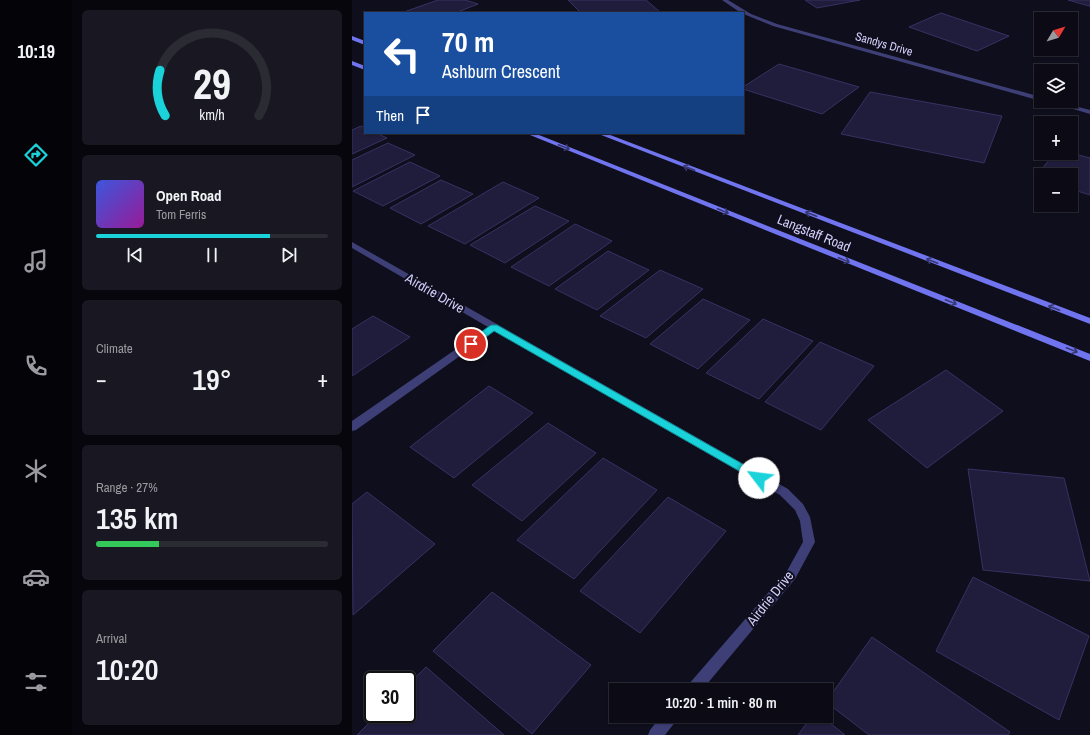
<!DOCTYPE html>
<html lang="en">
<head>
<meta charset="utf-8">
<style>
	body { margin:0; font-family:"Archivo Narrow",sans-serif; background:#191822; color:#f1f3f6; height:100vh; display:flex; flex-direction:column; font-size:15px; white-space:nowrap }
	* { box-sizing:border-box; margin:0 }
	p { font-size:13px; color:#9a9aa0 }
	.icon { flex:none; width:22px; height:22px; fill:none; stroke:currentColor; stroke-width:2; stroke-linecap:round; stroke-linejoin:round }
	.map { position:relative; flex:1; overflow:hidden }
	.side { display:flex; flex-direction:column; gap:10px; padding:10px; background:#06060c; width:280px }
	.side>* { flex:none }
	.hud { position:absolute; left:12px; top:12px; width:380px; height:122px; border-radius:0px; box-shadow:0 1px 3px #0004,0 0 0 1px #2b2b34; background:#1a4fa0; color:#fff; overflow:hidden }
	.needle { width:26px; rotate:52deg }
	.buttons { position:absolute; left:682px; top:12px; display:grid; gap:8px }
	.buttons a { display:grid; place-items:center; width:44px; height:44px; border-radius:0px; background:#0b0a15; box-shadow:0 1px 3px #0004,0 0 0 1px #2b2b34; font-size:20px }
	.speed { position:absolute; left:12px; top:671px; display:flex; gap:8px; font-size:20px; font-weight:700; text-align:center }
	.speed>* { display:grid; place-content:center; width:52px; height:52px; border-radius:50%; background:#0b0a15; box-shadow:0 1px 3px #0004,0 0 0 1px #2b2b34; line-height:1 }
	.speed .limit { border:2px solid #111; border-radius:6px; background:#fff; color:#111 }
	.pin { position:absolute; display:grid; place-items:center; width:34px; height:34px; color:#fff; margin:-17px; border:2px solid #fff; border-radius:50%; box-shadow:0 1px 4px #0007 }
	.me { position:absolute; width:44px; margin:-22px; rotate:300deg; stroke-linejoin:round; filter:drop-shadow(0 0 3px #0008) }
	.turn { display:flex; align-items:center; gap:14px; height:84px; padding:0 12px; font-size:18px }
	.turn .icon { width:52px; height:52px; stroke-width:2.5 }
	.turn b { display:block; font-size:28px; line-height:34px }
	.then { display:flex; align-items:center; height:38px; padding:0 12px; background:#0003; gap:8px; font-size:15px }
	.big { font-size:30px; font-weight:600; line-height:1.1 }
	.side .tile { flex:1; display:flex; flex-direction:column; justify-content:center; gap:6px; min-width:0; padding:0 14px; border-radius:6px; background:#191822 }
	.side .dial { align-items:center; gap:0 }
	.dial svg { height:104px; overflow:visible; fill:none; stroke:#2b2b34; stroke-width:7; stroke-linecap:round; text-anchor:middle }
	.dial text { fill:#f1f3f6; stroke:none }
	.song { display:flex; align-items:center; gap:12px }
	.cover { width:48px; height:48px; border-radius:6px; background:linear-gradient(135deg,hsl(230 70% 55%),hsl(300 70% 35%)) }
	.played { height:4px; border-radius:2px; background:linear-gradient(90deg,#1ad2da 75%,#2b2b34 75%) }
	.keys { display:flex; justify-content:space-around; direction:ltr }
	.heat { display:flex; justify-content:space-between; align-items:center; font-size:22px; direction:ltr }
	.charge { height:6px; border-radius:3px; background:linear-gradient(90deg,#34c759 27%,#2b2b34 0) }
	.trip { position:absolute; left:257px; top:683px; width:224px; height:40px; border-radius:0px; background:#0b0a15; box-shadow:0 1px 3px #0004,0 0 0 1px #2b2b34; font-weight:600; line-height:40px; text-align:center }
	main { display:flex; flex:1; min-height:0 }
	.tab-bar { display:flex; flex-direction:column; width:72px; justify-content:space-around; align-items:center; background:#040408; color:#9a9aa0 }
	.tab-bar .icon { width:28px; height:28px }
	.tab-bar .current { color:#1ad2da }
	.tab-bar b { font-size:18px; color:#f1f3f6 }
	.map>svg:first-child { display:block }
</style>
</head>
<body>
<main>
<nav class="tab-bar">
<b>10:19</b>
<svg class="icon current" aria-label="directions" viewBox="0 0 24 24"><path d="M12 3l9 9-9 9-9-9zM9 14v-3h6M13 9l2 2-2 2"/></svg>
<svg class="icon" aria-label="music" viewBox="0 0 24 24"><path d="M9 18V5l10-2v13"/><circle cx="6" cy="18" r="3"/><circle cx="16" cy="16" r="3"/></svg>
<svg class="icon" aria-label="phone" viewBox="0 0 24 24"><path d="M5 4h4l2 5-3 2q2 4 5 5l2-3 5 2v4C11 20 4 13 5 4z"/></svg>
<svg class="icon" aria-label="climate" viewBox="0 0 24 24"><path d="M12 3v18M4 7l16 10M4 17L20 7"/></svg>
<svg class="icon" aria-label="car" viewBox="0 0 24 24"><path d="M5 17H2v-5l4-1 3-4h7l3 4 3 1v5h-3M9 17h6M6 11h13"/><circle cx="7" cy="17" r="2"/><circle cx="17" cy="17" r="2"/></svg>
<svg class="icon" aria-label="filters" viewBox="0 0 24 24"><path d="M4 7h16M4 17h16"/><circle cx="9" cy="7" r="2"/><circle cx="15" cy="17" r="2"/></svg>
</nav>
<section class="side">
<div class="tile dial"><svg viewBox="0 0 100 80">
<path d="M14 69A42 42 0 1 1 86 69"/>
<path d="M14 69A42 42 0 0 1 10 34" stroke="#1ad2da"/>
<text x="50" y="56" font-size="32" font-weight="700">29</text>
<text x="50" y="72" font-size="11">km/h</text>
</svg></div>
<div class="tile">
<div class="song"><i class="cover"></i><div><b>Open Road</b><p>Tom Ferris</p></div></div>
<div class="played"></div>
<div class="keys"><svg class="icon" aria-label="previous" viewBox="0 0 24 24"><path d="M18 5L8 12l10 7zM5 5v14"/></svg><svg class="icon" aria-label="pause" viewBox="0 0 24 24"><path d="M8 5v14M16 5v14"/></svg><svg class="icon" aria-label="next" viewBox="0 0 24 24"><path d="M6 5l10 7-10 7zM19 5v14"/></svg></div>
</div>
<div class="tile"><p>Climate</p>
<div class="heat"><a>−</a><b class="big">19°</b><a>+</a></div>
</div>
<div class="tile"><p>Range · 27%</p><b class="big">135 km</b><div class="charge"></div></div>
<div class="tile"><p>Arrival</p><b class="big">10:20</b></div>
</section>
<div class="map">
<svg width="738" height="735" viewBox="0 0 738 735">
	<rect width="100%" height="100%" fill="#0f0e1c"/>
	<g fill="#201c3b" stroke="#383164">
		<polygon points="86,0 113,0 126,4 103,13 49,13"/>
		<polygon points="216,0 294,0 308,12 301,13 229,13"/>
		<polygon points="453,0 508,0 465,8"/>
		<polygon points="716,0 738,0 738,6 737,6"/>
		<polygon points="589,13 657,36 625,51 557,27"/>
		<polygon points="427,64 507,87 470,114 391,89 391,87"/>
		<polygon points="518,92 650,116 632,163 489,134"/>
		<polygon points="9,126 13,128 13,133 24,133 35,138 0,154 0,130"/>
		<polygon points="36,143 63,155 0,187 0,160"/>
		<polygon points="703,153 719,153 738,158 738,195 719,189 719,175 689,175 689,179 683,177"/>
		<polygon points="58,162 88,176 31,206 1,191"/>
		<polygon points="89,180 121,194 69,224 38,208"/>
		<polygon points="151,182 187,198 113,244 76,226"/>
		<polygon points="183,206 217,221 153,263 118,245"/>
		<polygon points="223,224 260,241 197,286 159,267"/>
		<polygon points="256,251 297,270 245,310 203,289"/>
		<polygon points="308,270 351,289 294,338 248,316"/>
		<polygon points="351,299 398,320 346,369 298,344"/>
		<polygon points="21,316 58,337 0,376 0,329"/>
		<polygon points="411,319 461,341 407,399 354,373"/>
		<polygon points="468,342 522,366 469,430 413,402"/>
		<polygon points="594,370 651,411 575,468 516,420"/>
		<polygon points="137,386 181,413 102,478 58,447"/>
		<polygon points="196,423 244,453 170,521 120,485"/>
		<polygon points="251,458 305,490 222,579 165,540"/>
		<polygon points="616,469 712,478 738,581 631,570"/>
		<polygon points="15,492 83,544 1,615 0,504"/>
		<polygon points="316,497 374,531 288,633 228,591"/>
		<polygon points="621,577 737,636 707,720 584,651"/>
		<polygon points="140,592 239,665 180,734 81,651"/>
		<polygon points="520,637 658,732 656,735 517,735 474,702"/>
		<polygon points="74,667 152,735 5,735 26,714 55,714 55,686"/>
		<polygon points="460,716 469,716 493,735 446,735"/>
	</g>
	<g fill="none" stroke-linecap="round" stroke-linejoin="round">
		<g fill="#3e3f76" fill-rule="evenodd">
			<polygon points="370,0 376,0 399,14 425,24 689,97 689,101 421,26 389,13"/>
			<polygon points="694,101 704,101 738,110 738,114"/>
			<polygon points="0,242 436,489 451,504 458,517 463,542 443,579 350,690 334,690 336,685 435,571 451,542 448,521 443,510 428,495 143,331 4,430 0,431 0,421 136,327 0,248"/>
			<polygon points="309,716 326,716 324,721 313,735 296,735 298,730"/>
		</g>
		<g fill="#7074ee" fill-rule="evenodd">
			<polygon points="0,36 13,41 13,45 0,40"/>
			<polygon points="0,61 13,66 13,70 0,65"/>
			<polygon points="173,133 182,133 738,354 738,361"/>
			<polygon points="244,133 253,133 738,318 738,324"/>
		</g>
	</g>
	<defs><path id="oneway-shaft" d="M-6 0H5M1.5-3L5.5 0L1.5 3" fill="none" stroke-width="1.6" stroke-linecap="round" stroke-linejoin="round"/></defs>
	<g stroke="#363770">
		<use href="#oneway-shaft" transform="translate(212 147) rotate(22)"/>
		<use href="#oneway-shaft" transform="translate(337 168) rotate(-159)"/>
		<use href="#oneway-shaft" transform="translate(371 211) rotate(22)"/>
		<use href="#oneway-shaft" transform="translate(459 214) rotate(-159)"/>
		<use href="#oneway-shaft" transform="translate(492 260) rotate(22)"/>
		<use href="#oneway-shaft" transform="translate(580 261) rotate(-159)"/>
		<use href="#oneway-shaft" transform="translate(599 302) rotate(22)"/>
		<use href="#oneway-shaft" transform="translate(702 308) rotate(-159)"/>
		<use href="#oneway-shaft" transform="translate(720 350) rotate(22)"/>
	</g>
	<polygon fill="#1ad2da" stroke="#11888e" points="139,325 145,325 410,475 412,478 410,480 407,482 403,480 142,331 122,346 115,346 114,344 115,342"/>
	<g text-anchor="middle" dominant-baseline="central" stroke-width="4" stroke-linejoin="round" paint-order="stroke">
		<g font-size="12" fill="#d1cef9" stroke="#0f0e1c">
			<text transform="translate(532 44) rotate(16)">Sandys Drive</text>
		</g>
		<g font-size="14" fill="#d1cef9" stroke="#0f0e1c">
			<text transform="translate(462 233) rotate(22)">Langstaff Road</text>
			<text transform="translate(83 293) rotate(30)">Airdrie Drive</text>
			<text transform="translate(418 598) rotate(-51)">Airdrie Drive</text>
		</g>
	</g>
</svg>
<div class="buttons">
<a><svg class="needle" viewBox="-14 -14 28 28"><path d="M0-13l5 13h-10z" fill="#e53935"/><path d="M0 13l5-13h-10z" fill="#9a9aa0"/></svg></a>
<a><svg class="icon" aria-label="layers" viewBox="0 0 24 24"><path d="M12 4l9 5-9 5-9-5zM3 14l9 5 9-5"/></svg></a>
<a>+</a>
<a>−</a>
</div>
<div class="speed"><div class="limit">30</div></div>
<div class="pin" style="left:119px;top:344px;background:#d93025"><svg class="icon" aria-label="arrive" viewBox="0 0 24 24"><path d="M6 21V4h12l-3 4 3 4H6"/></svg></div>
<svg class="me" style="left:407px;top:478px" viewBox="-20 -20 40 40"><circle r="19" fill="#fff"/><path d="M0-13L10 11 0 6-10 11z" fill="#1ad2da"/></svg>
<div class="trip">10:20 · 1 min · 80 m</div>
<div class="hud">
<div class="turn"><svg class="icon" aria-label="left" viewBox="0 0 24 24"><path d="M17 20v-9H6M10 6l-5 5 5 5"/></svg><div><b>70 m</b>Ashburn Crescent</div></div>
<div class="then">Then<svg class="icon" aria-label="arrive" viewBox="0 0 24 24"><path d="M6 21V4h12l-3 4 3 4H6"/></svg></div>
</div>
</div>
</main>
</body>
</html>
